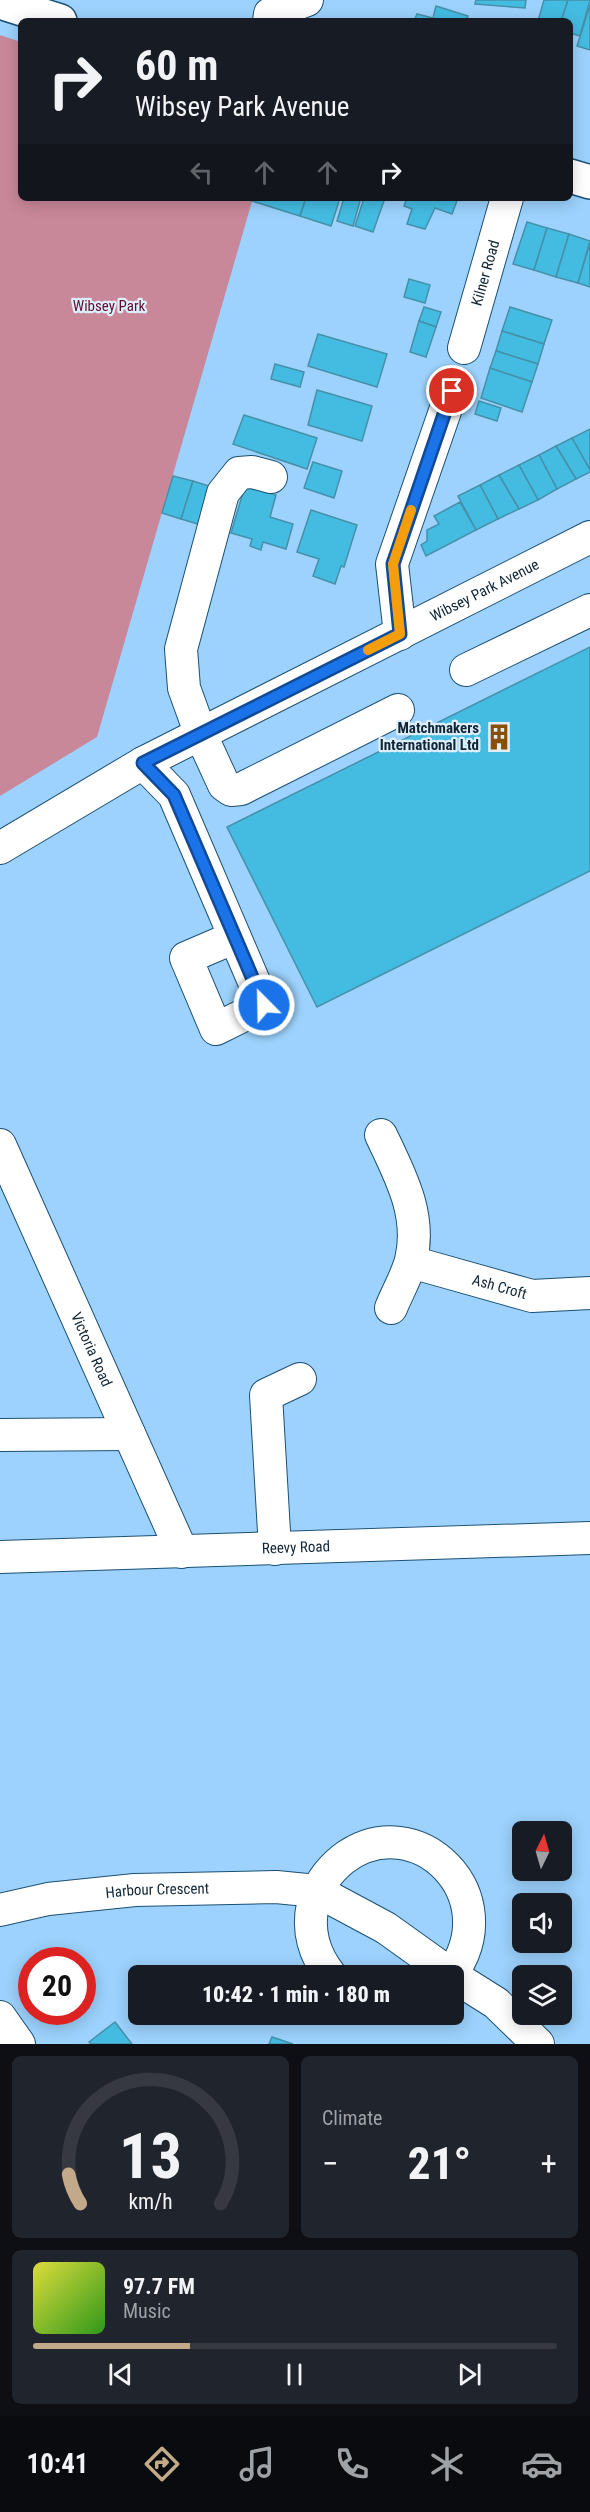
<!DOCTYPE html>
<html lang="en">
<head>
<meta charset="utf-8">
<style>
	body { margin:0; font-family:"Roboto Condensed",sans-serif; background:#20242c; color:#f1f3f6; height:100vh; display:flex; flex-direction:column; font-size:22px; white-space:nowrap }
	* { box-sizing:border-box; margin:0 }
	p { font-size:20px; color:#9ea1a6 }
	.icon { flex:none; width:33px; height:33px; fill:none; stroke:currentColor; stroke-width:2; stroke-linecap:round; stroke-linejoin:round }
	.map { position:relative; height:2044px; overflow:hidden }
	.sheet { display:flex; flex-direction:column; gap:12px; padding:12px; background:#0d0f14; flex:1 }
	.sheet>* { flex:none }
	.guide { position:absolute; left:18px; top:18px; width:555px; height:183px; border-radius:9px; box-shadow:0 3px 15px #0003; background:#171b24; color:#f1f3f6; overflow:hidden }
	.needle { width:39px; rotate:5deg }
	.tools { position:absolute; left:512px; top:1821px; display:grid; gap:12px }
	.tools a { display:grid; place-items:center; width:60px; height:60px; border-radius:9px; background:#171b24; box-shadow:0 3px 15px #0003; font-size:30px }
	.speed { position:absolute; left:18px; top:1947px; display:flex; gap:12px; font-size:30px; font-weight:700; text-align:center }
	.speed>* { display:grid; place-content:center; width:78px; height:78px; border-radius:50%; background:#171b24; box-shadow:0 3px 15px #0003; line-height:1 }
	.speed .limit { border:9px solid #d22; background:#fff; color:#111 }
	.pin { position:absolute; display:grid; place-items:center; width:51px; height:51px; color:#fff; margin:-26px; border:3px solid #fff; border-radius:50%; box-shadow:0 2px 6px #0007 }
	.me { position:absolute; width:66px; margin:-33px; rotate:337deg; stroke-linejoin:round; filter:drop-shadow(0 0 4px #0008) }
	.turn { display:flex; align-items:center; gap:21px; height:126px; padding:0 18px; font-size:27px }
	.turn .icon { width:78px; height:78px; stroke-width:2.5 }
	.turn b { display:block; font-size:42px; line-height:51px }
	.lanes { display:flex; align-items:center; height:57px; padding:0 18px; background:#0003; justify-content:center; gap:30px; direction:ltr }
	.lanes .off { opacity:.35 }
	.big { font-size:45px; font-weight:800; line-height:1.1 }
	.sheet .tile { flex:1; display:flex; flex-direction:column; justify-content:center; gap:9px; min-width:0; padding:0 21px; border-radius:9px; background:#20242c }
	.sheet .dial { align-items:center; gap:0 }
	.dial svg { height:156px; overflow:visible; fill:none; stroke:#363941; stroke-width:7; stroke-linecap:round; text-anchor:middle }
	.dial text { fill:#f1f3f6; stroke:none }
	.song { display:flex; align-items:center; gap:18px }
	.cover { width:72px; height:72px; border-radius:9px; background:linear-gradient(135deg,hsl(60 70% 55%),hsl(110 70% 35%)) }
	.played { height:6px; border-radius:3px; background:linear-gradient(90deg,#c1a989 30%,#363941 30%) }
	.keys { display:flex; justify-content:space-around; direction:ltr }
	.heat { display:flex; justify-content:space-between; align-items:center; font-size:33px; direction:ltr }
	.sheet .tiles { flex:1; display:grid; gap:12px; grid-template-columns:1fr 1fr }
	.tile:last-child { grid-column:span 2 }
	.trip { position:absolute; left:128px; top:1965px; width:336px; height:60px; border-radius:9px; background:#171b24; box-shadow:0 3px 15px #0003; font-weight:800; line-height:60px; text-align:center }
	.dock { display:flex; height:96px; justify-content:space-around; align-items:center; background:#090b0e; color:#9ea1a6 }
	.dock .icon { width:42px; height:42px }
	.dock .on { color:#c1a989 }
	.dock b { font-size:27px; color:#f1f3f6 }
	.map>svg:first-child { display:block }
</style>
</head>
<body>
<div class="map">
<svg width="590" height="2044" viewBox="0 0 590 2044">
	<rect width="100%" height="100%" fill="#9cd2fd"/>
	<polygon fill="#c98899" points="0,35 21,42 21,198 253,198 97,737 0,796"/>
	<g fill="#44bce2" stroke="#4690a9" stroke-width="1.5">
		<polygon points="476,0 526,0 525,8 475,4"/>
		<polygon points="544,0 568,0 561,21 538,21"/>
		<polygon points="568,0 590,0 580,36 570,33 570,21 561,21"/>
		<polygon points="590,5 590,50 577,46"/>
		<polygon points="436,6 468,16 466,21 414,21 417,14 433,18"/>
		<polygon points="253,198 306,198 300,216 252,201"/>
		<polygon points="306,198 340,198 331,226 300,216"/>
		<polygon points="344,198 360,201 353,226 337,221"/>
		<polygon points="364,198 385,198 373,232 355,226"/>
		<polygon points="407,198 458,198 452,214 435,208 425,229 407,224 412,209 404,206"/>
		<polygon points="527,222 547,228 534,270 513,264"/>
		<polygon points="547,228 569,234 556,277 534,270"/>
		<polygon points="569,234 590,241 578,283 556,277"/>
		<polygon points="590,243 590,287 578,283"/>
		<polygon points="409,279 430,285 425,303 404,297"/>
		<polygon points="424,307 441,312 436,327 419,321"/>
		<polygon points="510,307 552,320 544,344 502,331"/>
		<polygon points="419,321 436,327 426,357 410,352"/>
		<polygon points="502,331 544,344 538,364 496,351"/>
		<polygon points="318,334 387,354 377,387 308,366"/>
		<polygon points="496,351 538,364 532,382 490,368"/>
		<polygon points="275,364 304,372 300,387 271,379"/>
		<polygon points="490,368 532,382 522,412 481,398"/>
		<polygon points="317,390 372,406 362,441 308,425"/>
		<polygon points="479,401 501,408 497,421 475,414"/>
		<polygon points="244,415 317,438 307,469 233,444"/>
		<polygon points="590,429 590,470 572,438"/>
		<polygon points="572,438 590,470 590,472 576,479 556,446"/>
		<polygon points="556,446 576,479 557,489 539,455"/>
		<polygon points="539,455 557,489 538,500 519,465"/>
		<polygon points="313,462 342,471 334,498 304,488"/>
		<polygon points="519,465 538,500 519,509 499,475"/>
		<polygon points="499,475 519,509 498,519 480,485"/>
		<polygon points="173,476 193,481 181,519 162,513"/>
		<polygon points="193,481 212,487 201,525 181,519"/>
		<polygon points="480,485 498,519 476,530 458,496"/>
		<polygon points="245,486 276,495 270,517 293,524 286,549 263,542 261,550 250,546 252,539 231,533"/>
		<polygon points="460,502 476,530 426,556 421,545 427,541 427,530 439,524 434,516"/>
		<polygon points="311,510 357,525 344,567 341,566 335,584 313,576 319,559 297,552"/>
		<polygon points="590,647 590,871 317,1007 227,827"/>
		<polygon points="115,2022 132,2044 91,2044 89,2042"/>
		<polygon points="272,2037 293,2044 269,2044"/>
	</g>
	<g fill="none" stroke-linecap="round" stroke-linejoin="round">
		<g stroke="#1b5074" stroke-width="34">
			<g id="minor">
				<polyline points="269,21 270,14 307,0"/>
				<path id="s1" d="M464 348 507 198"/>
				<polyline points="271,477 252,472 239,473 223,493 181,649 184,688 201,735 224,785 231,790 241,789 398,710"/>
				<polyline points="400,634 392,564 452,391"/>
				<polyline points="466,670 590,610"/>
				<polyline points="143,763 174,795 264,1005 216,1029 186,958 235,937"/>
				<path id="s2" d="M0 848 143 763 590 537"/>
				<path d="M381 1135C400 1175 422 1215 411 1260 407 1276 397 1293 391 1308"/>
				<path id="s3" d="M0 1145 182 1552"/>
				<path id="s4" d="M411 1262 532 1296 590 1293"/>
				<polyline points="0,1435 129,1434"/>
				<polyline points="275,1549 266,1395 300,1379"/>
				<path id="s5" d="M0 1557 590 1538"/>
				<path id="s6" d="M0 1910 48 1899 135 1890 276 1887 317 1891 386 1928 453 1976"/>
				<path d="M331 1976C314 1955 307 1930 313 1904 318 1885 328 1871 343 1859 416 1804 510 1896 450 1976"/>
				<polyline points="453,1976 496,2003 538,2044"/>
				<polyline points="0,2017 19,2044"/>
			</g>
		</g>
		<g stroke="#1b5074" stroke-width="36">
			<g id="major">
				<polyline points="0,2 60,21"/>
				<polyline points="570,176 590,182"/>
			</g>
		</g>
		<use href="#minor" stroke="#fff" stroke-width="32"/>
		<use href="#major" stroke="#fff" stroke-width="33"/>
	</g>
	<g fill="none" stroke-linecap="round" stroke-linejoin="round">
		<g stroke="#114b97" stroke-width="15">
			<polyline id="route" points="264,1005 174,795 143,763 400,634 393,564 452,391"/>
		</g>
		<use href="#route" stroke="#1a73e8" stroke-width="10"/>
		<polyline stroke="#f59e0b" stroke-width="10" points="368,650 400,634 393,564 411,510"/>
	</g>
	<defs>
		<g id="building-bare" transform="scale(2.07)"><path d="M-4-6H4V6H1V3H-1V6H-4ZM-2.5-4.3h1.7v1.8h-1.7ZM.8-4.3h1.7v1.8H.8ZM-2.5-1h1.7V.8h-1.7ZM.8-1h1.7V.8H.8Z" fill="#874e04" stroke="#deeefb" stroke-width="2.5" paint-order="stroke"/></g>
	</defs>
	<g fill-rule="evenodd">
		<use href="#building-bare" x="499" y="737"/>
	</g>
	<g text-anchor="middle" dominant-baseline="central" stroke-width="4.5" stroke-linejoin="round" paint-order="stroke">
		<g font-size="15" fill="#102636" stroke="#deeefb">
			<text stroke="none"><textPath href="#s1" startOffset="78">Kilner Road</textPath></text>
			<text stroke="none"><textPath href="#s2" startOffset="549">Wibsey Park Avenue</textPath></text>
			<text stroke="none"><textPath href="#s4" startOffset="92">Ash Croft</textPath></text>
			<text stroke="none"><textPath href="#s3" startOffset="224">Victoria Road</textPath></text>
			<text stroke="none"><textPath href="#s5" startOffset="296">Reevy Road</textPath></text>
			<text stroke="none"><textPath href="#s6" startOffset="159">Harbour Crescent</textPath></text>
		</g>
		<g font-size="15" fill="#610e2f" stroke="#deeefb">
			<text x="109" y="306">Wibsey Park</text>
		</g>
		<g font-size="15" font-weight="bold" fill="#102636" stroke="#deeefb" text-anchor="end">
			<text x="479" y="728">Matchmakers<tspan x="479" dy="17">International Ltd</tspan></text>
		</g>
	</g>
</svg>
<div class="tools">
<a><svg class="needle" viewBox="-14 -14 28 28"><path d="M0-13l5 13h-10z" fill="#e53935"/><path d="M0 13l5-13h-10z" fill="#9ea1a6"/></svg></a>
<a><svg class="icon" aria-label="sound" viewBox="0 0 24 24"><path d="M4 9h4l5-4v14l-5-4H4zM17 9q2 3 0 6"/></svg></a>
<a><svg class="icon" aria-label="layers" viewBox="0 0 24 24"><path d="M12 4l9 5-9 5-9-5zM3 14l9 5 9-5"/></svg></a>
</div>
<div class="speed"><div class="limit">20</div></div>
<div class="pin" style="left:452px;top:391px;background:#d93025"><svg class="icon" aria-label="arrive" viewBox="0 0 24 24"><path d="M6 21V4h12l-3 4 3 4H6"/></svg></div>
<svg class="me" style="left:264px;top:1005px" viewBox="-20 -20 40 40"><circle r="17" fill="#1a73e8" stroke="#fff" stroke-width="3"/><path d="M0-11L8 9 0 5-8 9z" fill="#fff"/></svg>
<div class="trip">10:42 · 1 min · 180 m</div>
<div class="guide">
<div class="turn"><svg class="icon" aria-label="right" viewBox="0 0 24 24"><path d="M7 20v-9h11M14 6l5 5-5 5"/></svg><div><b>60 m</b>Wibsey Park Avenue</div></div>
<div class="lanes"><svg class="icon off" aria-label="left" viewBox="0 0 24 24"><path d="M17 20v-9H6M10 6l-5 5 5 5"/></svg><svg class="icon off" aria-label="ahead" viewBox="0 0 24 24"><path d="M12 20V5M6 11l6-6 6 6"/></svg><svg class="icon off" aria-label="ahead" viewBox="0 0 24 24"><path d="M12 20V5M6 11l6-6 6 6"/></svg><svg class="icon" aria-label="right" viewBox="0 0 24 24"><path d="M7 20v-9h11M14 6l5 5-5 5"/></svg></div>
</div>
</div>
<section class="sheet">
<div class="tiles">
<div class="tile dial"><svg viewBox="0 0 100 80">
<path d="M14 69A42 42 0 1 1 86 69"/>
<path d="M14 69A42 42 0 0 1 8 54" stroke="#c1a989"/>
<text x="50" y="56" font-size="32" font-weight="700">13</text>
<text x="50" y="72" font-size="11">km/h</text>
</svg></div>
<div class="tile"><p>Climate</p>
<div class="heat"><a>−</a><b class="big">21°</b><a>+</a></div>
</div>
<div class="tile">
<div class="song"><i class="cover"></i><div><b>97.7 FM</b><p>Music</p></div></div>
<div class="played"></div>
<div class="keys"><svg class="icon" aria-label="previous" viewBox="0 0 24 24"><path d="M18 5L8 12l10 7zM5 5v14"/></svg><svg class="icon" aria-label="pause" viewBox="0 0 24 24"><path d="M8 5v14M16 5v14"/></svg><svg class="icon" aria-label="next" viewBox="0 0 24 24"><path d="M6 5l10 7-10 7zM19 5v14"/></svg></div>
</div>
</div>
</section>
<nav class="dock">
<b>10:41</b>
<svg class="icon on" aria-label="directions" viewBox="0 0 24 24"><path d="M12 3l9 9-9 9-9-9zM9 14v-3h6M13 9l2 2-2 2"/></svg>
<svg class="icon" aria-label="music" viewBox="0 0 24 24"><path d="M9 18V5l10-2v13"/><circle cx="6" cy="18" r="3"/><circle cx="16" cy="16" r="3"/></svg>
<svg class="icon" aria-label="phone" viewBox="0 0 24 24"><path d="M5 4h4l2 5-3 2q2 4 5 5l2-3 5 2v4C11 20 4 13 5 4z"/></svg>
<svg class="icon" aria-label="climate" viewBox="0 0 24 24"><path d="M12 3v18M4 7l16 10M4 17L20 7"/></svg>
<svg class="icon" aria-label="car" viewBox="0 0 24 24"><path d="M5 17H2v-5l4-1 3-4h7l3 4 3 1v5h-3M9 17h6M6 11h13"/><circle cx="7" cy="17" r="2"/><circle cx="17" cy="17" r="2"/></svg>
</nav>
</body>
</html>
